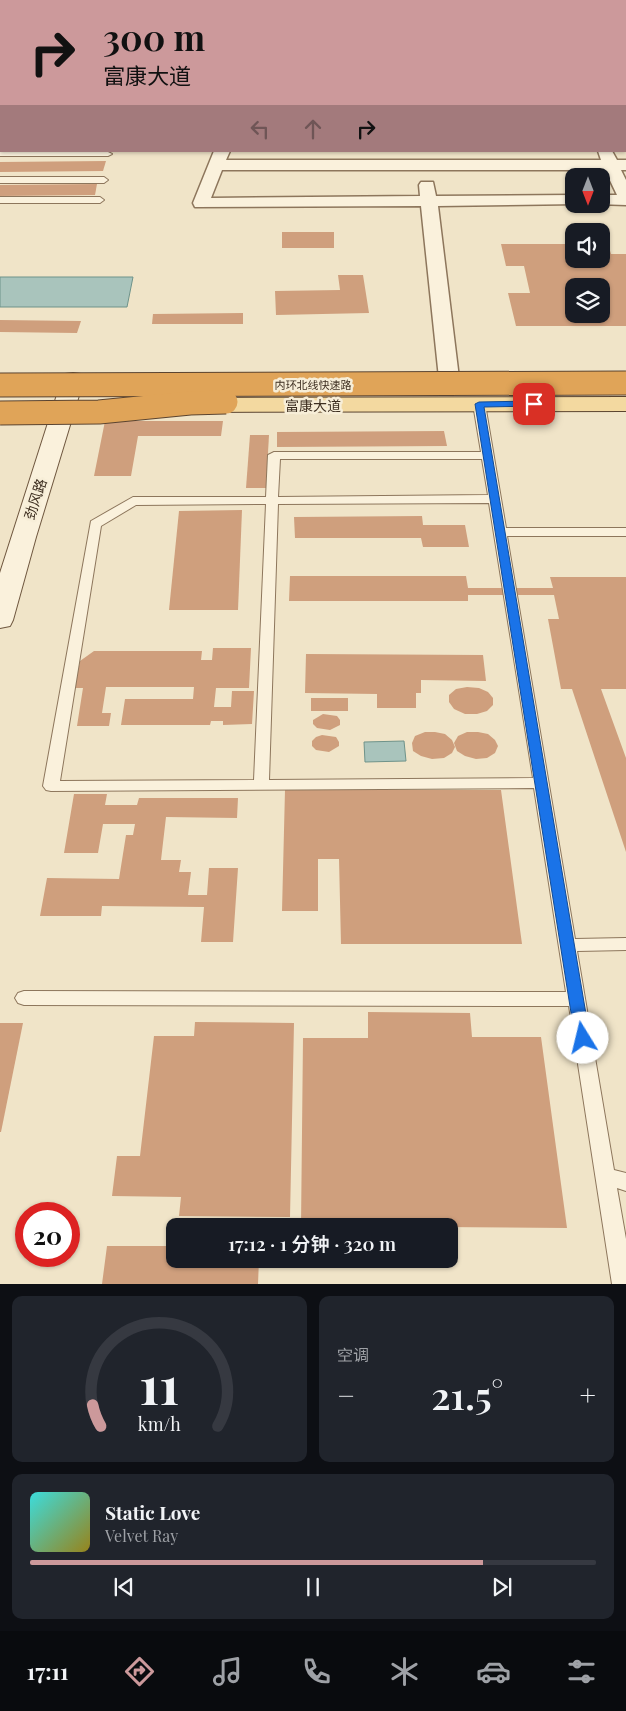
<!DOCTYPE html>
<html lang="zh">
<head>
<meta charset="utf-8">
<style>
	body { margin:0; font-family:"Playfair Display","Noto Sans SC",serif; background:#20242c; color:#f1f3f6; height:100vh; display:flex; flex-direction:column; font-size:19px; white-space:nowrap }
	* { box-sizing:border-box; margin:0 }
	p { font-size:16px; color:#9ea1a6 }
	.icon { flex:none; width:28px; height:28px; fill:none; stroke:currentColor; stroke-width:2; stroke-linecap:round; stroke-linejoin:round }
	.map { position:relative; height:1284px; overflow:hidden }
	.sheet { display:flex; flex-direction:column; gap:12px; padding:12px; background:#0d0f14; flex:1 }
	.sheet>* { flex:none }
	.banner { position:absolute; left:0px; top:0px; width:626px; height:152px; box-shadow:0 1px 4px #0004; background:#cc999b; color:#111; overflow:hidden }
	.needle { width:32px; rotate:180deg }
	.fabs { position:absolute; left:565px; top:168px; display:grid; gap:10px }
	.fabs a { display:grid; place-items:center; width:45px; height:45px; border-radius:10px; background:#171b24; box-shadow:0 1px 4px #0004; font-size:25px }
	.speed { position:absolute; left:15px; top:1202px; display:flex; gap:10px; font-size:25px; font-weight:700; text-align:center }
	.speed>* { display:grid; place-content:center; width:65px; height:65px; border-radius:50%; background:#171b24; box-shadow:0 1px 4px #0004; line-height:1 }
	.speed .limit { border:8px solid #d22; background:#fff; color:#111 }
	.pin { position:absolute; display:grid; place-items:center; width:42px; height:42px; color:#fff; margin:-21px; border-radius:10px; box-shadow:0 2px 8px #0006 }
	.me { position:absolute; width:55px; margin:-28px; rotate:351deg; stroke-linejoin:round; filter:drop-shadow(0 0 4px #0008) }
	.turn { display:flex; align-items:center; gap:18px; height:105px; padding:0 20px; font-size:22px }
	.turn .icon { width:65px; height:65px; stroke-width:2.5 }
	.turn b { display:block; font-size:35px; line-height:42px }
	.lanes { display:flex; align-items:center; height:48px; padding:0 20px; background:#0003; justify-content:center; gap:25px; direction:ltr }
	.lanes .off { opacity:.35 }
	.big { font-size:38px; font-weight:600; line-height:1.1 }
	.sheet .card { flex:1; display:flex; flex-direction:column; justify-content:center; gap:8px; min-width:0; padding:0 18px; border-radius:10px; background:#20242c }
	.sheet .dial { align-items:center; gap:0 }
	.dial svg { height:130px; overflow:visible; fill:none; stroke:#363941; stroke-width:7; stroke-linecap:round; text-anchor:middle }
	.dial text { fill:#f1f3f6; stroke:none }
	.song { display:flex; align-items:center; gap:15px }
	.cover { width:60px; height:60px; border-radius:8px; background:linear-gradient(135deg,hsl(180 70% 55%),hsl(50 70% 35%)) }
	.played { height:5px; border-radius:2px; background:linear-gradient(90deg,#cc999b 80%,#363941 80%) }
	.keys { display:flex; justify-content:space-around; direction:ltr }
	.heat { display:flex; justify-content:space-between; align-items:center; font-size:28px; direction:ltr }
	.sheet .tiles { flex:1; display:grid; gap:12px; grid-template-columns:1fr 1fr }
	.card:last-child { grid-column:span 2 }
	.trip { position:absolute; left:166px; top:1218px; width:292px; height:50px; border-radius:10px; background:#171b24; box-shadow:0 1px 4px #0004; font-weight:600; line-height:50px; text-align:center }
	.tab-bar { display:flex; height:80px; justify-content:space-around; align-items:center; background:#090b0e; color:#9ea1a6 }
	.tab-bar .icon { width:35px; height:35px }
	.tab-bar .current { color:#cc999b }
	.tab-bar b { font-size:22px; color:#f1f3f6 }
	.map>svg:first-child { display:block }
</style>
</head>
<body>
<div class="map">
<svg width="626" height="1284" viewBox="0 0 626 1284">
	<rect width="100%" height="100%" fill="#f0e4c8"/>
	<polygon fill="#c9cf9b" points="179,0 496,0 496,1 178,1"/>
	<g fill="#a9c4bc" stroke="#6f938a">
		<polygon points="0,277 133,277 127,307 0,307"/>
		<polygon points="404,741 406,761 365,762 364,742"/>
	</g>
	<g fill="#cf9f7d" fill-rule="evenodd">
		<polygon points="106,161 103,171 0,172 0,162"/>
		<polygon points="97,184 95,195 0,196 0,185"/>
		<rect x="282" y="232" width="52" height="16"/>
		<path d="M501 244H574V259H601V244H608L611 254H626V326H516L508 293H530L524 266H506ZM574 286H601V314H574Z"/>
		<polygon points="338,275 363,275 369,313 276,315 275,291 340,290"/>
		<polygon points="243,313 243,324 152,324 153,314"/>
		<polygon points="0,320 81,321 77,333 0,332"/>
		<polygon points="105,421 223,421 221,436 138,436 131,476 94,476"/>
		<polygon points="444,431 447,446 277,447 277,432"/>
		<polygon points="250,435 269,435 266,488 246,488"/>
		<polygon points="242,510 238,610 169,610 179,511"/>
		<polygon points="422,516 423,525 465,525 469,547 423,547 421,538 295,538 294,517"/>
		<polygon points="290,576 466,576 468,588 553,588 550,577 626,577 626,689 601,689 626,758 626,852 572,689 561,689 548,619 559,619 554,595 468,595 468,601 289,601"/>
		<polygon points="213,648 251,648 249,688 216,688 214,707 231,707 232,691 254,691 252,724 223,725 223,721 211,721 210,725 121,725 125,699 193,699 194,687 106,687 102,713 111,713 109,726 77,726 83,688 75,688 80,661 94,651 202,651 201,660 212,660"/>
		<polygon points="306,654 483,655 486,681 421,680 421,693 416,693 416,708 377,708 377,694 305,693"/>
		<polygon points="467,687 479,688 488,692 493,698 493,705 487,711 477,714 465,714 454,709 449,702 449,695 456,689"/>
		<rect x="311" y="698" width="37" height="13"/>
		<polygon points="323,714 337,716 340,720 340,725 330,730 317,728 313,724 313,720"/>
		<polygon points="425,732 435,732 445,734 452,740 455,747 452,753 444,758 432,759 421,756 413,751 412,743 415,736"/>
		<polygon points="467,732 478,732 488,734 495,740 498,746 495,753 487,758 476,759 465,756 457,751 454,743 458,736"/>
		<polygon points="322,735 336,737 339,742 339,746 329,752 316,750 312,746 312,741 316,737"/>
		<polygon points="285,790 501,790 522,944 341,944 339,859 318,859 318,911 282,911"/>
		<polygon points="74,794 107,794 105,805 137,805 139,798 238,798 237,818 166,817 161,860 181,860 179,872 191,872 188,895 207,895 209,868 238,868 233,942 201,942 204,907 102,906 101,916 40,916 47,878 119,879 126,835 133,835 135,824 103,824 98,853 64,853"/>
		<polygon points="368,1012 470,1013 472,1037 541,1037 567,1228 301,1226 303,1038 368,1038"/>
		<polygon points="195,1022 294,1023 290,1217 179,1216 181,1197 112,1196 117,1156 140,1156 154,1036 194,1036"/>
		<polygon points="0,1023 23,1023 1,1132 0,1132"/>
		<polygon points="107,1246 175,1246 175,1259 259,1259 258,1284 102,1284"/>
	</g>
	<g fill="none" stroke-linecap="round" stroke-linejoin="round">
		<g stroke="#8d765c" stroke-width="2">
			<g id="lane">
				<rect x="146" y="0" width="6" height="1"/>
				<polygon points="499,0 505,0 506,1 500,1"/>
				<rect x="625" y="13" width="1" height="4"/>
				<rect x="0" y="108" width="1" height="4"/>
				<rect x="0" y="127" width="1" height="4"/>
				<polygon points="0,152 108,152 112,154 108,156 0,156"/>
				<polygon points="0,177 104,177 108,180 104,183 0,183"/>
				<polygon points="0,197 100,197 104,200 100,203 0,203"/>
				<path d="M479 401 485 404 506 528H626V536H507L575 939 626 938V950L577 951 614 1170 626 1173V1191L617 1188 626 1239V1284H612L569 1006 24 1005 18 1003 15 998 18 993 24 991 566 992 534 788 51 791 46 790 43 786 91 521 133 497H266L268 455 274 452H481L473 404ZM280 459H482L488 495 278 497ZM489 503 533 778 269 780 278 504ZM266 504 254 780 60 781 101 526 136 505Z"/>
			</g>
		</g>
		<g stroke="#8d765c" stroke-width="3">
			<g id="street">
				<rect x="0" y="90" width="1" height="8"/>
				<polygon points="214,151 230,151 226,160 601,160 598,151 612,151 617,160 626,160 626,170 621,170 626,180 626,205 596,204 601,204 601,195 617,195 605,170 222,170 211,198 420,196 419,185 421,182 433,182 436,196 574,195 574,204 579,204 438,206 459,378 456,382 449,384 442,382 439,378 421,206 195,207 193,203"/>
			</g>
		</g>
		<g stroke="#6f573f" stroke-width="2">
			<g id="secondary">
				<rect x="625" y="25" width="1" height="8"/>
				<rect x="0" y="36" width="1" height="8"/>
				<polygon points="73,373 81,374 84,379 36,537 13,620 10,626 0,628 0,573 62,379 65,374"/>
			</g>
		</g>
		<g stroke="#5b4430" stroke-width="2">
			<polygon id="primary" points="626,397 626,411 199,412 191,410 188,405 191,400 199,398"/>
		</g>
		<use href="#lane" fill="#faf1dc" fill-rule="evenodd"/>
		<use href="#street" fill="#faf1dc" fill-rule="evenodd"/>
		<use href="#secondary" fill="#faf1dc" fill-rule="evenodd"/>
		<use href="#primary" fill="#f3d9a0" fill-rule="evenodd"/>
		<g stroke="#5b4430" stroke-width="25" stroke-linecap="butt">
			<g id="highway-bridge">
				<polyline points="0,385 626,383"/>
				<polyline points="0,413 99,412 190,403 226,402"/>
			</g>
		</g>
		<use href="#highway-bridge" stroke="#e0a458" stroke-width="23"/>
	</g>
	<polygon fill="#1a73e8" stroke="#114b97" points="534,401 539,404 537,406 484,407 590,1038 588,1043 583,1044 578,1043 575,1038 475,404 479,402"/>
	<g text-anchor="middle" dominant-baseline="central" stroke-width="5" stroke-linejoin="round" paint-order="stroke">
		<g font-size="11" fill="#3d2e20" stroke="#f7eed8">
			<text x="313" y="384">内环北线快速路</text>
		</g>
		<g font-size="14" fill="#3d2e20" stroke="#f7eed8">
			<text x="313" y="405">富康大道</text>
			<text transform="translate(35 499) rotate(-72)">劲风路</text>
		</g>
	</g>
</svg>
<div class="fabs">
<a><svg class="needle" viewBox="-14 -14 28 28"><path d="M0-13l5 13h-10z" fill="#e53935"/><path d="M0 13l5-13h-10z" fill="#9ea1a6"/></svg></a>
<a><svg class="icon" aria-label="sound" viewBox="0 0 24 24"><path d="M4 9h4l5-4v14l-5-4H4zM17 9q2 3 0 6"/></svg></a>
<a><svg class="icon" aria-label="layers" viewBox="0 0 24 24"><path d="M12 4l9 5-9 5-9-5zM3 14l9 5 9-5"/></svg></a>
</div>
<div class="speed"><div class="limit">20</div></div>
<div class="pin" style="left:534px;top:404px;background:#d93025"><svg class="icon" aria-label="arrive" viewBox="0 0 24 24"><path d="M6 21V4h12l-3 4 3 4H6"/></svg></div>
<svg class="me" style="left:583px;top:1038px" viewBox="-20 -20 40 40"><circle r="19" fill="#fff"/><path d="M0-13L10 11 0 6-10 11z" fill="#1a73e8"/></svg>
<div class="trip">17:12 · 1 分钟 · 320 m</div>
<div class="banner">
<div class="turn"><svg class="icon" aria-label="right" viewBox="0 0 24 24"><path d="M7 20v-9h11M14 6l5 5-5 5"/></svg><div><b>300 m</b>富康大道</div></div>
<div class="lanes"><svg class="icon off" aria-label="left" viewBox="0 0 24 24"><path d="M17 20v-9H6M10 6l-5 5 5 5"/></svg><svg class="icon off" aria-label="ahead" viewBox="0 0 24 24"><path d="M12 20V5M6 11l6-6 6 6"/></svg><svg class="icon" aria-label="right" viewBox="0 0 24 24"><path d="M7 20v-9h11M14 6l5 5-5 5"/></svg></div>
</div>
</div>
<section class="sheet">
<div class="tiles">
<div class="card dial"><svg viewBox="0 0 100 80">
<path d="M14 69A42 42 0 1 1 86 69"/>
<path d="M14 69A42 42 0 0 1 9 56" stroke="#cc999b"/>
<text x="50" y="56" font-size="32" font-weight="700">11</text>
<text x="50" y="72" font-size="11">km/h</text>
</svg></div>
<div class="card"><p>空调</p>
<div class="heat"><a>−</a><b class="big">21.5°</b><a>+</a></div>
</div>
<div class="card">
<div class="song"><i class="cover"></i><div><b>Static Love</b><p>Velvet Ray</p></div></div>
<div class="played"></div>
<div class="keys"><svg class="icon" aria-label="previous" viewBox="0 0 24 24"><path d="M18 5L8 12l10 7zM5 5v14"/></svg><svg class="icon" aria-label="pause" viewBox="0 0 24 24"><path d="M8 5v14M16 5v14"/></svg><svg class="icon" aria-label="next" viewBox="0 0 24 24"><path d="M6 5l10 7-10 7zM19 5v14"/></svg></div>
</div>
</div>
</section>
<nav class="tab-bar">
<b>17:11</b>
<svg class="icon current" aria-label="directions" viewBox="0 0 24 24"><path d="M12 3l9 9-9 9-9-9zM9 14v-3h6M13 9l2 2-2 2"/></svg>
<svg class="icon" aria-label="music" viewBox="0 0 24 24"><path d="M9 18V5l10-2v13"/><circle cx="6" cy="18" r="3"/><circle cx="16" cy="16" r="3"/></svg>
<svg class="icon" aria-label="phone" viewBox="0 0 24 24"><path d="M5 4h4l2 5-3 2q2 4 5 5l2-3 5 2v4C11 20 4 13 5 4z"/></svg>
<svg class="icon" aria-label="climate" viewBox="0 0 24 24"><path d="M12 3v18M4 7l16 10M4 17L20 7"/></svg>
<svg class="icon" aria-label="car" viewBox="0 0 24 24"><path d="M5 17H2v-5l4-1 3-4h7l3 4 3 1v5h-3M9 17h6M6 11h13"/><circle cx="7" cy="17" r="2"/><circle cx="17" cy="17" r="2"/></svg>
<svg class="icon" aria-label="filters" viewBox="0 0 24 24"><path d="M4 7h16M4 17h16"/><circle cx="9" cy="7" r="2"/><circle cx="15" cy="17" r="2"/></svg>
</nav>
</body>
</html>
